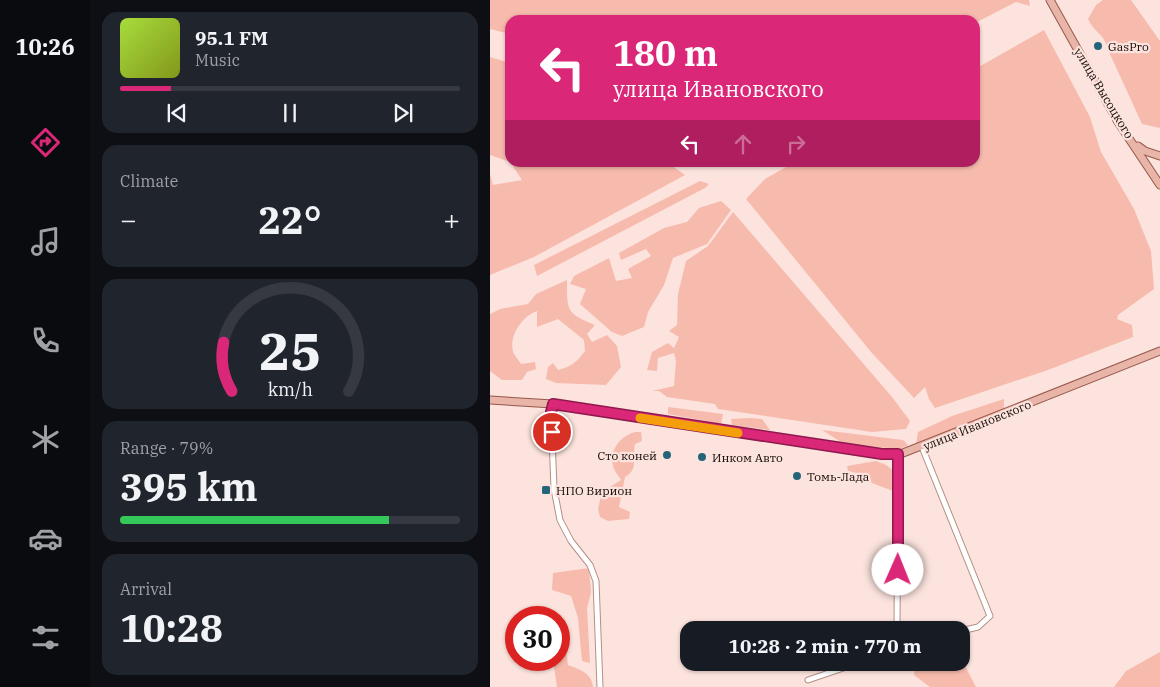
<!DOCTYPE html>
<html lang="en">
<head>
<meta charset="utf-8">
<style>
	body { margin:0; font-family:"IBM Plex Serif",serif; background:#20242c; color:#f1f3f6; height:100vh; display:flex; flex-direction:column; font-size:19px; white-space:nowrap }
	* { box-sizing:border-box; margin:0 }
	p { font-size:16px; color:#9ea1a6 }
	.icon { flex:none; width:28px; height:28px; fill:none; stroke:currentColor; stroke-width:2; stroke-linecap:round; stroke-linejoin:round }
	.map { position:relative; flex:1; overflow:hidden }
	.panel { display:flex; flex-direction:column; gap:12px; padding:12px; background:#0d0f14; width:400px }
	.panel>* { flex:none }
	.banner { position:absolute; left:15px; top:15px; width:475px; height:152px; border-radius:15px; box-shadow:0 1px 4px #0004; background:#db2777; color:#fff; overflow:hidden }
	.speed { position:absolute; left:15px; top:606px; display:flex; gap:10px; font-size:25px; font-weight:700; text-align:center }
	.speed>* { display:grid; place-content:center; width:65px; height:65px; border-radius:50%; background:#171b24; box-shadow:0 1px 4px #0004; line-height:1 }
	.speed .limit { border:8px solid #d22; background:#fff; color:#111 }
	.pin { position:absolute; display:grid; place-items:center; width:42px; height:42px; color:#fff; margin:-21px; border:2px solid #fff; border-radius:50%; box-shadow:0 1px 5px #0007 }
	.me { position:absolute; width:55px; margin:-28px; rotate:1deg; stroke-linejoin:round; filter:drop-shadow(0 0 4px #0008) }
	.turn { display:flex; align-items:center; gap:18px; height:105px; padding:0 25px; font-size:22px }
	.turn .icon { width:65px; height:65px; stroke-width:2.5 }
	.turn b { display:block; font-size:35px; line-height:42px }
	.lanes { display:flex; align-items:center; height:48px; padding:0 25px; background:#0003; justify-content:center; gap:25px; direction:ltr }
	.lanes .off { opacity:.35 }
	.big { font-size:38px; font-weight:700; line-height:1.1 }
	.panel .card { flex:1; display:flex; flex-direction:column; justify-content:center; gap:8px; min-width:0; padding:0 18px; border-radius:15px; background:#20242c }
	.panel .dial { align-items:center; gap:0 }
	.dial svg { height:130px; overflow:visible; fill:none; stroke:#363941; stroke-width:7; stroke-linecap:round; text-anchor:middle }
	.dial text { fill:#f1f3f6; stroke:none }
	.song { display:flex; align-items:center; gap:15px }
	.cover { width:60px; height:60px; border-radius:8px; background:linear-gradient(135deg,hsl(80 70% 55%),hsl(70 70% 35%)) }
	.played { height:5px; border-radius:2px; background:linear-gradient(90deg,#db2777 15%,#363941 15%) }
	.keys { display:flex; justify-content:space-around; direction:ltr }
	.heat { display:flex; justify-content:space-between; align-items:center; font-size:28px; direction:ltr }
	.charge { height:8px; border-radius:4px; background:linear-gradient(90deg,#34c759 79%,#363941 0) }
	.trip { position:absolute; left:190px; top:621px; width:290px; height:50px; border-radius:15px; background:#171b24; box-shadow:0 1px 4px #0004; font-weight:700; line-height:50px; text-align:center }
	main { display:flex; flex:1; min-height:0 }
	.tabs { display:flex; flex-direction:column; width:90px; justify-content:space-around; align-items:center; background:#090b0e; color:#9ea1a6 }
	.tabs .icon { width:35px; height:35px }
	.tabs .selected { color:#db2777 }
	.tabs b { font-size:22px; color:#f1f3f6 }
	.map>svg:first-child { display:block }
</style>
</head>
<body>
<main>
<nav class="tabs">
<b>10:26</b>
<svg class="icon selected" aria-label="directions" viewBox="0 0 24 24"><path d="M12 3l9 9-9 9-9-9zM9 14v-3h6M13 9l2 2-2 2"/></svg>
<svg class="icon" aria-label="music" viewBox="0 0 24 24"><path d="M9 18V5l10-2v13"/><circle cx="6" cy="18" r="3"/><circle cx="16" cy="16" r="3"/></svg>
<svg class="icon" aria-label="phone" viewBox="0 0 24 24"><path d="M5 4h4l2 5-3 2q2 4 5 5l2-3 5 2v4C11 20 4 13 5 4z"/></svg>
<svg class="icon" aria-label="climate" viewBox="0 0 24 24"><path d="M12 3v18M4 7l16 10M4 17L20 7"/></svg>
<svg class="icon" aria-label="car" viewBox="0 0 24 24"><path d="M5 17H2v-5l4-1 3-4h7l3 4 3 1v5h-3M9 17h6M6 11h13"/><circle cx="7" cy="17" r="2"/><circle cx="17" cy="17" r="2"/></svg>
<svg class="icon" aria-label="filters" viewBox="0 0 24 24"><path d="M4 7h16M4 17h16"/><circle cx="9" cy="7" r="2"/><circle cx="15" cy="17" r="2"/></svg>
</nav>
<section class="panel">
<div class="card">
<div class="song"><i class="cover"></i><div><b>95.1 FM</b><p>Music</p></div></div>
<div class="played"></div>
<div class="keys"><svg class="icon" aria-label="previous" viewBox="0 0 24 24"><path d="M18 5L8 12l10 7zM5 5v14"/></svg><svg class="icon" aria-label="pause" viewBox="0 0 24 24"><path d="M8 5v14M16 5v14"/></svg><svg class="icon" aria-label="next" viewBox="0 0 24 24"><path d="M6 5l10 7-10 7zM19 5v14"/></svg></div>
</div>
<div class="card"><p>Climate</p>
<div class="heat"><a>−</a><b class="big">22°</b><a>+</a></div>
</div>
<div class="card dial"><svg viewBox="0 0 100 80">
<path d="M14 69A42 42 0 1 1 86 69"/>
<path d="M14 69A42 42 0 0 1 9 39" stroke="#db2777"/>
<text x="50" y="56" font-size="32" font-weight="700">25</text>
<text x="50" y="72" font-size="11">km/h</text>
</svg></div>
<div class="card"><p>Range · 79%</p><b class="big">395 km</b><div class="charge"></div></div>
<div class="card"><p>Arrival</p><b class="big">10:28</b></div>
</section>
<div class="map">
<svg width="670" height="687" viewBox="0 0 670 687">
	<rect width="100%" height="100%" fill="#fce3dd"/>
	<g fill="#f7bbad">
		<polygon points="0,0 539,0 540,6 526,2 485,23 485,20 20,20 20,34 0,29"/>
		<path d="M613 0H641L670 41V128L652 124 619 52C614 32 605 34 598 19L606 5Z"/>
		<polygon points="554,30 600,117 611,152 644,209 661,251 664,289 628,315 627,319 642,325 643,337 558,370 445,408 439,399 435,387 424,398 381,352 256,199 275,179 303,163 485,162 485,69"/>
		<polygon points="0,57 20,63 20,162 178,163 195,175 44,257 0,275 0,174 3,185 32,180 20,162 0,155"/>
		<polygon points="210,181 219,184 215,188 47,276 44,265"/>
		<polygon points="231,201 241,210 217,244 183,258 174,285 158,312 154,327 132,336 122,332 90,304 96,289 80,284 84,276 119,258 126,281 142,278 138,269 161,256 156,249 131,260 129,253 174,228 197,222 209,208"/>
		<polygon points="243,212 402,397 420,421 416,429 382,432 228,409 225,404 177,397 169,391 162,391 184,386 186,361 184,353 168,358 167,371 157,370 162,352 178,343 184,348 189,337 179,331 187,325 188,294 196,261 218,246"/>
		<path d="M77 280C77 311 76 313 105 325L97 334 102 342 117 335 127 346 131 367 116 385 66 383 56 379 58 367 63 363 68 370C81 367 87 362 95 351L94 340 68 319 47 327V311C32 316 17 338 24 354 26 357 29 361 31 364L45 362 46 369 37 372 32 380H12L0 371V314L10 309 38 304 46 294Z"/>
		<polygon points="514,399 514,409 426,444 428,432 462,416"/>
		<polygon points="178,407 233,414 231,424 178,414"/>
		<polygon points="261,418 272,419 280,430 242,425 241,419"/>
		<polygon points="332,430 413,440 418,445 410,449 354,444"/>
		<path d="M145 432H151L152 441 145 444C142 458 149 469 135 477L129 507 140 512 139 519 118 521 110 517 108 509 112 492 131 480C129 476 124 471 123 466 119 449 131 436 145 432Z"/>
		<polygon points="386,461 396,465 409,475 410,488 403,491 382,483 375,475 358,471 357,466"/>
		<polygon points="99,568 101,592 97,609 100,663 92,661 88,618 81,596 62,590 63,573"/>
		<path d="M69 636H74L78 665C89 669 102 673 103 687H67L63 660H69Z"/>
		<polygon points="670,652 670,687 624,687 636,671"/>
		<polygon points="471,658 486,687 440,687 424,675 425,663 471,662"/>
	</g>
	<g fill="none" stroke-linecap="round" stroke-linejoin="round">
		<g stroke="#b59087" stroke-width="7">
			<g id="minor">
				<polyline points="63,404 61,412 64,489 70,520 81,541 100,565 106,581 110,687"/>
				<polyline points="432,447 500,616 488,627 471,631"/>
				<polyline points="407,630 408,455"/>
				<polyline points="318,680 371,662"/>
			</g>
		</g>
		<g stroke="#95584b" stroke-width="9">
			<g id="major">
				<polyline points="560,0 628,122 670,185"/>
				<polyline points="648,146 655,151 670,156"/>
				<polyline points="0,400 63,404 392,454 408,455 670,351"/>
			</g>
		</g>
		<use href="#minor" stroke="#fff" stroke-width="5"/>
		<use href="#major" stroke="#e9b5a9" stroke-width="7"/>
	</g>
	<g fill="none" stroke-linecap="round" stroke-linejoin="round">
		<g stroke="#8e194d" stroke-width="12">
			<polyline id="route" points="62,432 61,412 63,404 392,454 408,454 408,570"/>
		</g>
		<use href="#route" stroke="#db2777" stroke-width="9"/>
		<polyline stroke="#f59e0b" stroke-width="9" points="150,418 248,433"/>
	</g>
	<g fill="#25657a" stroke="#fce3dd" stroke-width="2">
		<circle cx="608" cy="46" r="5"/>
		<circle cx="177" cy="455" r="5"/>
		<circle cx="212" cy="457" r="5"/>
		<circle cx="307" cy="476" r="5"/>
		<rect x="51" y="485" width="10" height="10" rx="2.5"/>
	</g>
	<g text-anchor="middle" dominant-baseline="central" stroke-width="4.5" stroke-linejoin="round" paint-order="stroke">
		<g font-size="12" fill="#140705" stroke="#fce3dd" text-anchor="start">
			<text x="618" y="46">GasPro</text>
			<text x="167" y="455" text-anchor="end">Сто коней</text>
			<text x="222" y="457">Инком Авто</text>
			<text x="317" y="476">Томь-Лада</text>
			<text x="66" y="490">НПО Вирион</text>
		</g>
		<g font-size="12" fill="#140705" stroke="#fce3dd">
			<text transform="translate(614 93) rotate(59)">улица Высоцкого</text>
			<text transform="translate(487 425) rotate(-22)">улица Ивановского</text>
		</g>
	</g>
</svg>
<div class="speed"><div class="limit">30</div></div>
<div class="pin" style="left:62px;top:432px;background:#d93025"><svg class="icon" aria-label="arrive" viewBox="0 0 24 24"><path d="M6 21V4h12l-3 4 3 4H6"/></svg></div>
<svg class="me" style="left:408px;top:570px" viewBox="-20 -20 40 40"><circle r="19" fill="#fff"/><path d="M0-13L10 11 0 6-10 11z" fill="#db2777"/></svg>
<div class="trip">10:28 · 2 min · 770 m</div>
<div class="banner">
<div class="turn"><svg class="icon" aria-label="left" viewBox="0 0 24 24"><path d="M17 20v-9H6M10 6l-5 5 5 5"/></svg><div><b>180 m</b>улица Ивановского</div></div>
<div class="lanes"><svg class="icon" aria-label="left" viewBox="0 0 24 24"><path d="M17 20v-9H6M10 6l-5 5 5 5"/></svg><svg class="icon off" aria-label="ahead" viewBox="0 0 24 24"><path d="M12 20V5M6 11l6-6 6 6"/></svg><svg class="icon off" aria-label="right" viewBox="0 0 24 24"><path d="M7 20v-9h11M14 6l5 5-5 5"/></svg></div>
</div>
</div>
</main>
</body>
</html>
